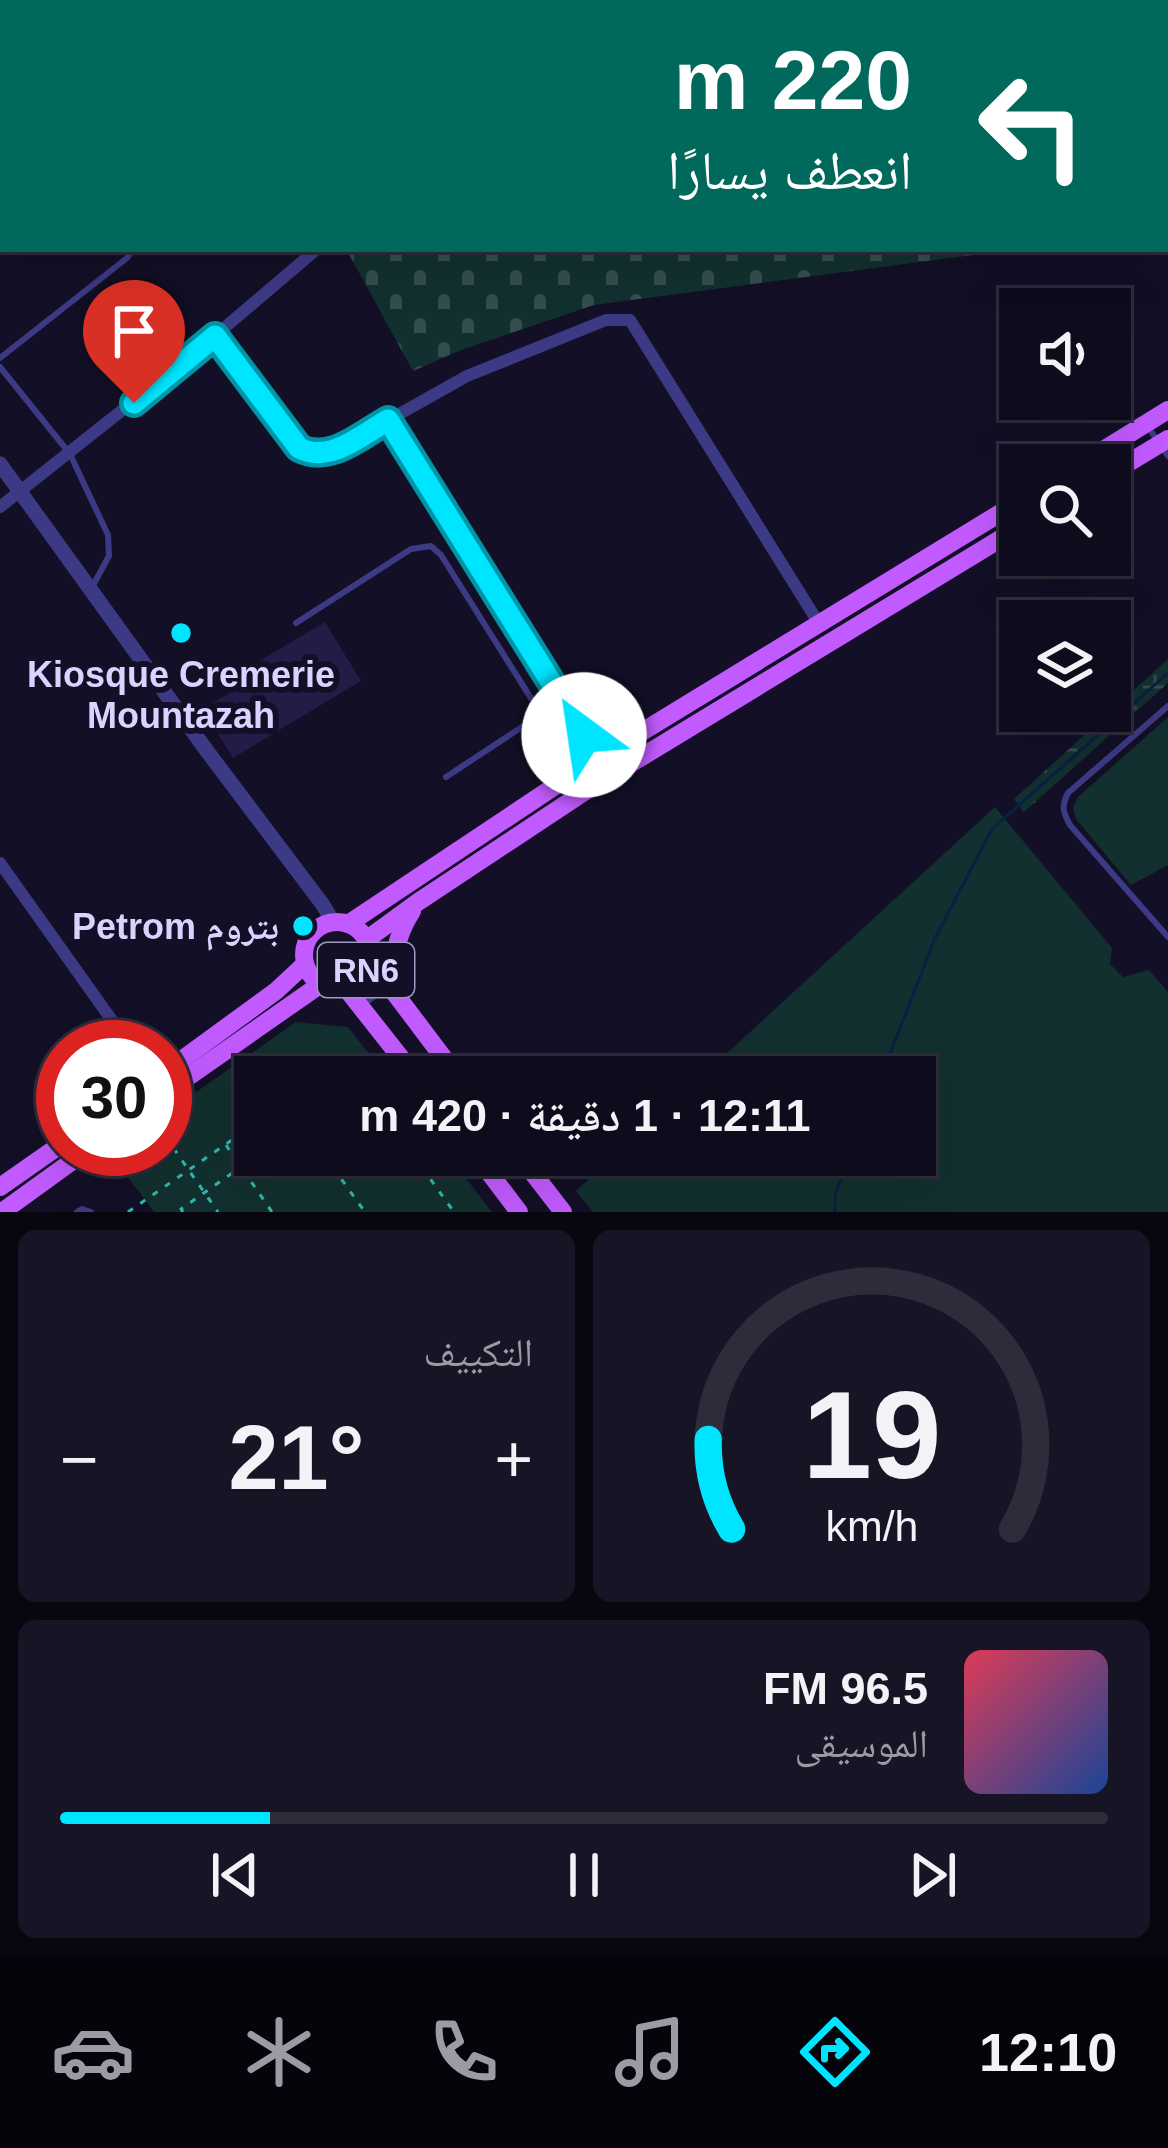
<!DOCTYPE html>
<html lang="ar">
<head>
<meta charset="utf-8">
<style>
	body { margin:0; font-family:Helvetica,"Noto Naskh Arabic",sans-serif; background:#171425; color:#f1f3f6; direction:rtl; height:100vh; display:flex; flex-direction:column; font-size:45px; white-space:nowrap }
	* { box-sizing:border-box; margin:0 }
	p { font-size:39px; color:#9b9ba3 }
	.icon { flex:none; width:66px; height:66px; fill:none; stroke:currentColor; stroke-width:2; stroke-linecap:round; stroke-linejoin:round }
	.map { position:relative; height:1212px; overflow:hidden; direction:ltr }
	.side { display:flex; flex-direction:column; gap:18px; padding:18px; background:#08060f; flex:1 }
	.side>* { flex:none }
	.top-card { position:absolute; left:0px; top:0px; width:1170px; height:252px; box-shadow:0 12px 48px #0002,0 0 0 3px #2e2b3b; direction:rtl; background:#00695c; color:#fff; overflow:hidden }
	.buttons { position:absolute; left:999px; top:288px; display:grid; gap:24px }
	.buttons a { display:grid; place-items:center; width:132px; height:132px; border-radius:0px; background:#0e0b1c; box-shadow:0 12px 48px #0002,0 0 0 3px #2e2b3b; font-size:60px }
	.speed { position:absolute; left:36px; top:1020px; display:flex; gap:24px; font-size:60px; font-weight:700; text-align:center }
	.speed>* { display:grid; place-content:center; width:156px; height:156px; border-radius:50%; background:#0e0b1c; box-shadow:0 12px 48px #0002,0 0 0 3px #2e2b3b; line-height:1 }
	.speed .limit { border:18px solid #d22; background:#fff; color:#111 }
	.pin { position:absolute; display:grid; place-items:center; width:102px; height:102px; color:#fff; margin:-123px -51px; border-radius:50% 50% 50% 0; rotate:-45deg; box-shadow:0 0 12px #0007 }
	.pin .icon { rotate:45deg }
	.me { position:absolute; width:132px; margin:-66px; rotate:329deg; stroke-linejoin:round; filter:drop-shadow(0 0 9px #0008) }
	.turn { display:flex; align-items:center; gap:42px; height:252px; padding:0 60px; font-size:54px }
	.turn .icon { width:156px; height:156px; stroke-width:2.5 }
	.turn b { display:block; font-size:84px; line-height:102px }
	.big { font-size:90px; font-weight:600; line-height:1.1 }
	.side .widget { flex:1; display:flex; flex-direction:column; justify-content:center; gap:18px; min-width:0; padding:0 42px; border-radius:18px; background:#171425 }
	.side .dial { align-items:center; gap:0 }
	.dial svg { height:312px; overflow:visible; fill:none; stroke:#2e2b3b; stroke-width:7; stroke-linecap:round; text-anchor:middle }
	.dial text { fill:#f1f3f6; stroke:none }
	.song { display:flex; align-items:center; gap:36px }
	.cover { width:144px; height:144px; border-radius:18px; background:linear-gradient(135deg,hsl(350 70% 55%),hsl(220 70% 35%)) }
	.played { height:12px; border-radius:6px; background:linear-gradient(90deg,#00e5ff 20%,#2e2b3b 20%) }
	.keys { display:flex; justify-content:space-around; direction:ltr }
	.heat { display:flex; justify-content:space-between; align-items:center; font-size:66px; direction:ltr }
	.side .tiles { flex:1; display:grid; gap:18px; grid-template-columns:1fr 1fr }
	.widget:last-child { grid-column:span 2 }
	.trip { position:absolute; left:234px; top:1056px; width:702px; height:120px; border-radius:0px; background:#0e0b1c; box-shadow:0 12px 48px #0002,0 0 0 3px #2e2b3b; font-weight:600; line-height:120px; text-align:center; direction:rtl }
	.tab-bar { display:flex; height:192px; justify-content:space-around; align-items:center; background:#06040b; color:#9b9ba3 }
	.tab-bar .icon { width:84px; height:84px }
	.tab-bar .active { color:#00e5ff }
	.tab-bar b { font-size:54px; color:#f1f3f6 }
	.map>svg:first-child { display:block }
</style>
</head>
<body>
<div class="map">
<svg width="1168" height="1212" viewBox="0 0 1168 1212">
	<defs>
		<pattern id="wetland-marsh" width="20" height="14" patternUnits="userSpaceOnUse" patternTransform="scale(3)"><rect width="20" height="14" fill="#12302f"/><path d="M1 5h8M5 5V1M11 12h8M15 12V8" fill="none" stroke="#344d4e"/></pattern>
		<pattern id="cemetery-stones" width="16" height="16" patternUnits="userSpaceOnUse" patternTransform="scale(3)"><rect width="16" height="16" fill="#12302f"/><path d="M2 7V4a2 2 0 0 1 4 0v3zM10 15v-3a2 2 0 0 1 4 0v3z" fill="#344d4e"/></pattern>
	</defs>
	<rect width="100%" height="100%" fill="#130f26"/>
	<g fill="#12302f">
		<polygon points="1168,717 1168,865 1131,885 1076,819 1073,808 1078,797"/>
		<polygon points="995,807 1112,948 1110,964 1123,977 1149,970 1168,992 1168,1212 593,1212 576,1191 615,1155 915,1155 915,1077 701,1077"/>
		<polygon points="296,1022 348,1027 387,1077 255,1077 255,1155 448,1155 492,1212 154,1212 110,1153 115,1149 165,1149 165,1114"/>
	</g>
	<polygon fill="url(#wetland-marsh)" points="1168,659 1168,683 1024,812 1014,799"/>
	<g fill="url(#cemetery-stones)">
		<polygon points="703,0 1168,0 1168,230 1167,3 698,3"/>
		<polygon points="346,249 1019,249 594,305 461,350 413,371"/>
	</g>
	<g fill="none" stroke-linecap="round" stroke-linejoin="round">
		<g stroke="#0a1f44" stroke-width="3">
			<polyline points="881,1077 935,938 992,829 1168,673"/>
			<polyline points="835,1212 835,1195 850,1155"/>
		</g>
	</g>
	<polygon fill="#241b47" points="325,622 361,681 233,758 202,709 237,689 231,678"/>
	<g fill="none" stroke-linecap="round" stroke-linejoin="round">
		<g stroke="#2fb8b0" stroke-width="3" stroke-dasharray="6 9" stroke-linecap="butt">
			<polyline points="319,1077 344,1059 357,1077"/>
			<polyline points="165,1136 218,1212"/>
			<polyline points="226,1145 272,1212"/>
			<polyline points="324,1155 365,1212"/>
			<polyline points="413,1155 454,1212"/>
			<polyline points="128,1212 255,1124"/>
			<polyline points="183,1212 181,1209 258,1155"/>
		</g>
		<g stroke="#3d3a85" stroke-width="6">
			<polyline points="0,76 3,80"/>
			<polyline points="0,358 127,258 133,249"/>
			<polyline points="0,367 70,454 108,535 109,556 91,589"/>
			<polyline points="1146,424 1168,456"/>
			<polyline points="296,623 411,549 431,546 441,555 571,762"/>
			<path d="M1168 706 1068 793C1061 806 1063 812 1070 825L1168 937"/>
			<polyline points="446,777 540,715"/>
			<polyline points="77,1212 82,1209 91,1212"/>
		</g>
		<polyline stroke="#3d3a85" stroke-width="9" points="360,1005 387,985"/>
		<g stroke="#3d3a85" stroke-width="12">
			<polyline points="672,3 677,0"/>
			<polyline points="215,336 299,448 312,455 330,453 467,376 606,320 630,320 818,622"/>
			<path d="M388 420 583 730C584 748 569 755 573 776"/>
			<polyline points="0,507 197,351 317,249"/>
			<polyline points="0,863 121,1033 120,1039 110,1047"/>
		</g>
		<polyline stroke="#3d3a85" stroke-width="15" points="0,464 207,751 323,905 333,922"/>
		<g stroke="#c25bff" stroke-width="18">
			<polyline points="1079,465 1168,410"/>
			<polyline points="1110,474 1168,439"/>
			<circle cx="337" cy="955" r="33"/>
			<polyline points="348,924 573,774 1020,501"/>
			<polyline points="366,940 418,902 584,792 1020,527"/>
			<polyline points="369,959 458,1077"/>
			<polyline points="345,987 416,1077"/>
			<path d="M396 993C391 962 395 938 412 911"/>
			<polyline points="165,1072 276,991 305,964"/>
			<polyline points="165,1093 321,984"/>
			<polyline points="476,1155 519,1212"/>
			<polyline points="519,1155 563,1212"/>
			<polyline points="0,1187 63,1143"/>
			<polyline points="2,1212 89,1149"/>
		</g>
	</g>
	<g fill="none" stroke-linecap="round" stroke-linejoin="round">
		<g stroke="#0095a6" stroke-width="30">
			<path id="route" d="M134 403 215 336 299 448C330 464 361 435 388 420L584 735"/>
		</g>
		<use href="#route" stroke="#00e5ff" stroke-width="21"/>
	</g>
	<g fill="#00e5ff" stroke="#130f26" stroke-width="4.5">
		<circle cx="181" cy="633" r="12"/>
		<circle cx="303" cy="926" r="12"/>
	</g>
	<g text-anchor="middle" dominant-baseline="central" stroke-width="12" stroke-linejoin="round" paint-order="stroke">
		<rect fill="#130f26" stroke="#9e99be" stroke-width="3" x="318" y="943" width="96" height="54" rx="9"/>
		<g font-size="33" font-weight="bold" fill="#d9d4ff">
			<text x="366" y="970">RN6</text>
		</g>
		<g font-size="36" font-weight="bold" fill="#d9d4ff" stroke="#130f26">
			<text x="181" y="674">Kiosque Cremerie<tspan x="181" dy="41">Mountazah</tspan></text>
			<text x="279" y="926" text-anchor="end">Petrom بتروم</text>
		</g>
	</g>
</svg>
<div class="buttons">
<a><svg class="icon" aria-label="sound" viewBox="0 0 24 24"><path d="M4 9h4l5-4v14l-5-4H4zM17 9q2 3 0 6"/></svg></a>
<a><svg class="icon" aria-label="search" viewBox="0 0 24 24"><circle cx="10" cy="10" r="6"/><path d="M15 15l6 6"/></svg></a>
<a><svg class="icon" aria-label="layers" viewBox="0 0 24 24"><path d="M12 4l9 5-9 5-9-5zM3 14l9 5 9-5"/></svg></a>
</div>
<div class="speed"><div class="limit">30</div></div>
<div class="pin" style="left:134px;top:403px;background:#d93025"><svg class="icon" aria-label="arrive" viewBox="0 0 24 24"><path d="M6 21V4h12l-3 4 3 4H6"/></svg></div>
<svg class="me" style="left:584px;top:735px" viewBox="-20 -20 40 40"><circle r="19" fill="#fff"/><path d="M0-13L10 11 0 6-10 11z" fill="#00e5ff"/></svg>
<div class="trip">12:11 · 1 دقيقة · 420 m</div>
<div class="top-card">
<div class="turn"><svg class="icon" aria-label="left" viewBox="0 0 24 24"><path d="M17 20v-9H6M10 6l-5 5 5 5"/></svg><div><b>220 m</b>انعطف يسارًا</div></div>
</div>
</div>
<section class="side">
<div class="tiles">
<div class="widget dial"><svg viewBox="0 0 100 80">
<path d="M14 69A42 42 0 1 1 86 69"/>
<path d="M14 69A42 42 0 0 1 8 46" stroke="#00e5ff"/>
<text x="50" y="56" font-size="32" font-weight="700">19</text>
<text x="50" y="72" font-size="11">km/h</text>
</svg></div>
<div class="widget"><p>التكييف</p>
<div class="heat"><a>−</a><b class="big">21°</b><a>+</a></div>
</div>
<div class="widget">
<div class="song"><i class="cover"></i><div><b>96.5 FM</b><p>الموسيقى</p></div></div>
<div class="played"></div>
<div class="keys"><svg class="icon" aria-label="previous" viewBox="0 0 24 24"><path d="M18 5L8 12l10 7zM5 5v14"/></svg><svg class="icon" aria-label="pause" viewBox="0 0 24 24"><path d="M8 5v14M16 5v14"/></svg><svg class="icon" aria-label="next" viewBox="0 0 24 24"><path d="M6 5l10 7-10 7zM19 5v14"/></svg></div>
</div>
</div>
</section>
<nav class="tab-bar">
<b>12:10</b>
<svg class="icon active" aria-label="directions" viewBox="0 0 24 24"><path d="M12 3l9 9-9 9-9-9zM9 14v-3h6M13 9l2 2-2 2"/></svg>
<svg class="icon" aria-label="music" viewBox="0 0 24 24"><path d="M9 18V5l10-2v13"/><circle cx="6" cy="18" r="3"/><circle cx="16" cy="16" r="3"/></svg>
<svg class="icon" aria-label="phone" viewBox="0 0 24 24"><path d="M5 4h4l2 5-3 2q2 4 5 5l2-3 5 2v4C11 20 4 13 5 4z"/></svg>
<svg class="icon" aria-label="climate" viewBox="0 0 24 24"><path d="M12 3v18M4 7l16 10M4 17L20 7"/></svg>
<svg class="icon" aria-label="car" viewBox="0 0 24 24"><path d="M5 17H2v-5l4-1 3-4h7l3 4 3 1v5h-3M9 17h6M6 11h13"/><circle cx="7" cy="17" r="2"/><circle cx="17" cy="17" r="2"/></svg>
</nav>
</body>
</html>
